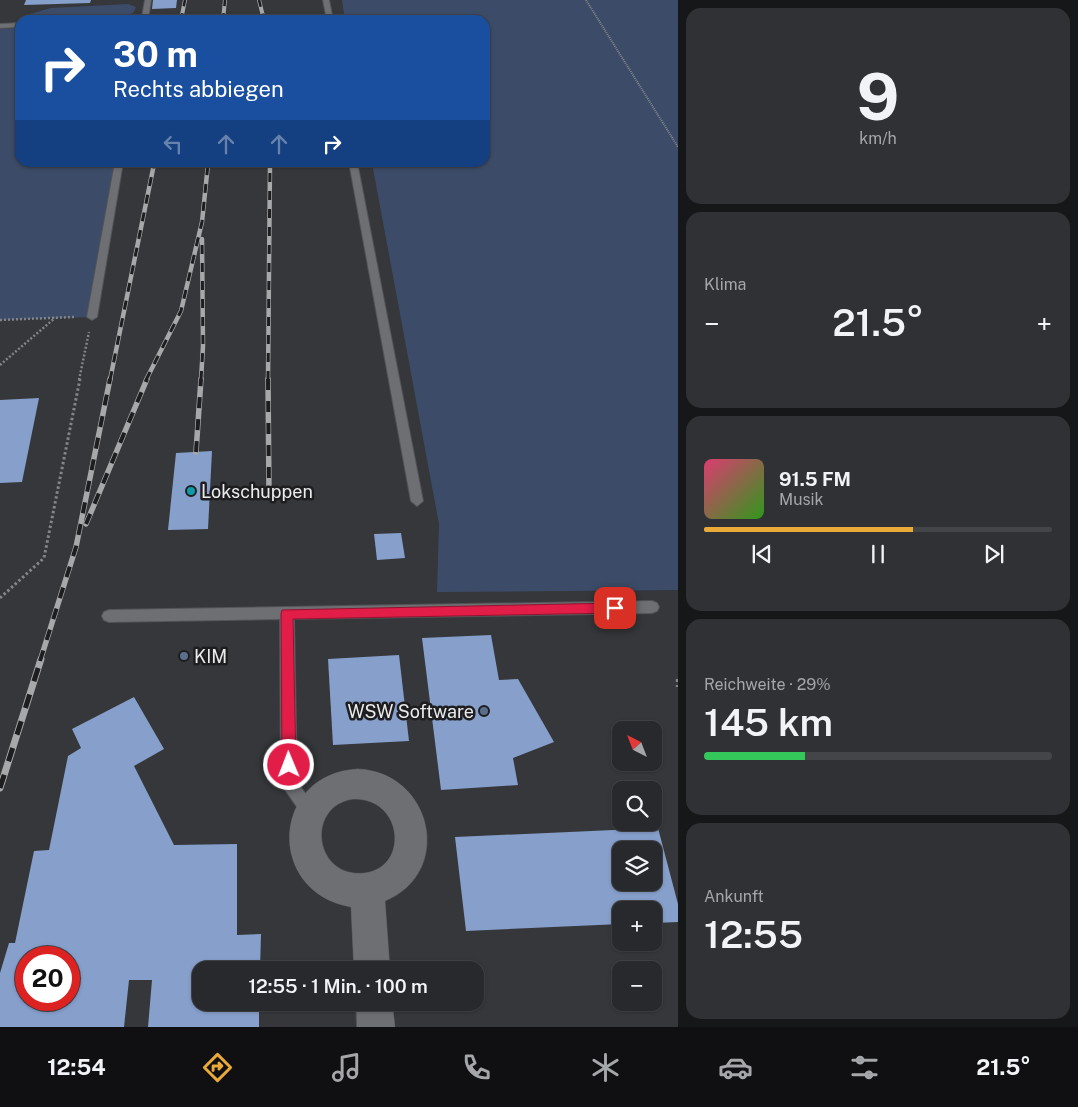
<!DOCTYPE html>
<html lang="de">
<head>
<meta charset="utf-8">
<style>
	body { margin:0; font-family:"Public Sans",sans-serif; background:#303134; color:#f1f3f6; height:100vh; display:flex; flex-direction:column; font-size:19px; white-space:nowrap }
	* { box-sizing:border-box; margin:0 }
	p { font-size:16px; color:#a5a6a9 }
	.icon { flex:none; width:28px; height:28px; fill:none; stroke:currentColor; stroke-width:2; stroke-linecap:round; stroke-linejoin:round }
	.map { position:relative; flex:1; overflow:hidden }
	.details { display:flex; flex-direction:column; gap:8px; padding:8px; background:#161718; width:400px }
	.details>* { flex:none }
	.top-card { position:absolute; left:15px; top:15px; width:475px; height:152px; border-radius:15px; box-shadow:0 1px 4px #0004,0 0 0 1px #444548; background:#1a4fa0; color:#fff; overflow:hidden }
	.needle { width:32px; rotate:318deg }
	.controls { position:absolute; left:612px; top:721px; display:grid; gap:10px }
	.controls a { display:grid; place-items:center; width:50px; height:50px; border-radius:10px; background:#28292c; box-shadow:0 1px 4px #0004,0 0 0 1px #444548; font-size:25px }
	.speed { position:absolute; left:15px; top:946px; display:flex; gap:10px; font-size:25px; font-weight:700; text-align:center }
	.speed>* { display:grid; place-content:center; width:65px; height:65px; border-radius:50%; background:#28292c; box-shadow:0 1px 4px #0004,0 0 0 1px #444548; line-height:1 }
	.speed .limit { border:8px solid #d22; background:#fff; color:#111 }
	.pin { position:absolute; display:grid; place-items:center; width:42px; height:42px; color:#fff; margin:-21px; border-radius:10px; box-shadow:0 2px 8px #0006 }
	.me { position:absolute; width:55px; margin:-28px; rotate:359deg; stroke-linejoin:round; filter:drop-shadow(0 0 4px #0008) }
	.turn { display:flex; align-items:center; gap:18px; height:105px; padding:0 15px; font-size:22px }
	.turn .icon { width:65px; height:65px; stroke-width:2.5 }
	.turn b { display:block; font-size:35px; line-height:42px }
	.lanes { display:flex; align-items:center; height:48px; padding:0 15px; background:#0003; justify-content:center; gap:25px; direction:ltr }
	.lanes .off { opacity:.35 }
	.big { font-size:38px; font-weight:600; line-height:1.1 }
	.details .widget { flex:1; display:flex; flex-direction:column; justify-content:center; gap:8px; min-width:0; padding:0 18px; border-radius:15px; background:#303134 }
	.details .dial { align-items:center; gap:0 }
	.dial b { font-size:65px; line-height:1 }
	.song { display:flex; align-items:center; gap:15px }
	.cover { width:60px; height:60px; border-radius:8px; background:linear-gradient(135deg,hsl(340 70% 55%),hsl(110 70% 35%)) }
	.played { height:5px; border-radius:2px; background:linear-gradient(90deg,#eaaa38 60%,#444548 60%) }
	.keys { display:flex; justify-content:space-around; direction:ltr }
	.heat { display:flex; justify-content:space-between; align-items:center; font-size:28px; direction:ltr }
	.charge { height:8px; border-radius:4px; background:linear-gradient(90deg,#34c759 29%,#444548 0) }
	.trip { position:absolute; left:192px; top:961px; width:292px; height:50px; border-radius:15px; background:#28292c; box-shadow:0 1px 4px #0004,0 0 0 1px #444548; font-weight:600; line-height:50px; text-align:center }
	.tabs { display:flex; height:80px; justify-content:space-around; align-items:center; background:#101012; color:#a5a6a9 }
	.tabs .icon { width:35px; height:35px }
	.tabs .selected { color:#eaaa38 }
	.tabs b { font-size:22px; color:#f1f3f6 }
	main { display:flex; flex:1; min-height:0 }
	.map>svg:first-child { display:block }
</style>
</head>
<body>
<main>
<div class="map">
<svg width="678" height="1027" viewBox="0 0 678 1027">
	<rect width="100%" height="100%" fill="#35373a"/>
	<g fill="#3c4c68">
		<polygon points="342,0 678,0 678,590 437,592 439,524 372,163 485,162 485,20 345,20"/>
		<polygon points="128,4 136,7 133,13 115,19 96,17 29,20 30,14 51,8"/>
		<polygon points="20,28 20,162 119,163 92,317 0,320 0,29"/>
	</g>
	<g fill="#869fcb" fill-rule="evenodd">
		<polygon points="26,0 91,0 90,3 24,5"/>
		<polygon points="153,0 177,0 176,8 152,9"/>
		<polygon points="39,398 22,482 0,483 0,400"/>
		<polygon points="212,451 208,529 168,530 176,453"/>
		<polygon points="401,533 405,558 377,560 374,534"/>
		<polygon points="491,635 499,680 518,679 554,742 513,758 518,785 441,790 422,638"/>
		<polygon points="399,655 409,741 333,745 328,659"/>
		<path d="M134 697 164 749 134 766 174 845 237 844V935L261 934 260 970H201V1002H259V1027H148L152 980H129L124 1027H0V973L9 943H15L34 851 49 850 68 756 81 748 72 729ZM26 958H69V1000H26Z"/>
		<path d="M658 828 678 904V922L654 923V910H621V924L466 931 455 837ZM621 850H654V882H621Z"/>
	</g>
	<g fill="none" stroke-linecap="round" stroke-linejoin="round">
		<g stroke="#525356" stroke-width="2">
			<g id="lane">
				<polygon points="145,0 151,0 148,20 128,20 142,17"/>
				<polygon points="323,0 329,0 333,20 327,20"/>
				<polygon points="20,23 20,27 0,28 0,24"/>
				<polygon points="115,162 123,162 97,317 92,320 87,317"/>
				<polygon points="349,162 357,162 423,501 417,506 411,501"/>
				<polygon points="652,601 657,603 659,607 657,611 652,613 294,619 297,782 318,811 316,817 310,819 304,817 281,784 280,619 109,622 104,620 102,616 104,612 109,610"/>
			</g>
		</g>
		<g stroke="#525356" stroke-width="1">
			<g id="street">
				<path d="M358 769C432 772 455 872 385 901L390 970H354L351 907C265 892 271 773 358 769ZM353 799C403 797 410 867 365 873 314 879 305 806 353 799Z"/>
				<polygon points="356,1002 392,1002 395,1027 357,1027"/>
			</g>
		</g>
		<polyline stroke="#838588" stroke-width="2" stroke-dasharray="1 1" stroke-linecap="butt" points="586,0 678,147"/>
		<g stroke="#838588" stroke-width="2.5" stroke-dasharray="2 2" stroke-linecap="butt">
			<polyline points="0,320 74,317"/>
			<polyline points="0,365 55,318"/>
			<polyline points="79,380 89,332"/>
		</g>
		<polyline stroke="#838588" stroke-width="3" stroke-dasharray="2.5 2.5" stroke-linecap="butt" points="0,598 44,558 80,379"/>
		<polyline stroke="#838588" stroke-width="4.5" stroke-dasharray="3 3" stroke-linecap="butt" points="678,679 678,687"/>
		<use href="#lane" fill="#6d6f73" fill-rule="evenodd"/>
		<use href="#street" fill="#6d6f73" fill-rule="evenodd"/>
		<g stroke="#a6a8aa" stroke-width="4">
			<g id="rail-far3">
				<polyline points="259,0 264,20"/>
				<polyline points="181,20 185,0"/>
				<polyline points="223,20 225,0"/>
				<polyline points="153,165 154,162"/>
				<polyline points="208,165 208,162"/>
				<polyline points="270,165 270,162"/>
			</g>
		</g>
		<g stroke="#a6a8aa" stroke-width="4.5">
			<g id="rail-far2">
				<polyline points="110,380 154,164"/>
				<polyline points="146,380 181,311 202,222 208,164"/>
				<polyline points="201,380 203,346 202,239"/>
				<polyline points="268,380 270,164"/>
			</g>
		</g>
		<g stroke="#a6a8aa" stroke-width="5.5">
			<g id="rail-far1">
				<polyline points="268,379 269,493"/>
				<polyline points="196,452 201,379"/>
				<polyline points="86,524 147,379"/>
				<polyline points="40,661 76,547 110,379"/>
			</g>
		</g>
		<g stroke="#a6a8aa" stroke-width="7">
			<polyline id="rail" points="0,788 41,659"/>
		</g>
		<use href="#rail-far3" stroke="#1e1e20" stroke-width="2.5" stroke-dasharray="7" stroke-linecap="butt"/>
		<use href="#rail-far2" stroke="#1e1e20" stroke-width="3" stroke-dasharray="9" stroke-linecap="butt"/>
		<use href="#rail-far1" stroke="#1e1e20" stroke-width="4" stroke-dasharray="11" stroke-linecap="butt"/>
		<use href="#rail" stroke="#1e1e20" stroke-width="5" stroke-dasharray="14" stroke-linecap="butt"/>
	</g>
	<polygon fill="#e11d48" stroke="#92132f" points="615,603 621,608 615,613 293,619 296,765 294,769 289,771 284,769 282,765 281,614 282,610"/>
	<circle fill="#0f9aa8" stroke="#1e1e20" stroke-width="2" cx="191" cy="491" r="5"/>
	<g fill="#5c6f8a" stroke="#1e1e20" stroke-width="2">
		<circle cx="184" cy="656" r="5"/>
		<circle cx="484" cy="711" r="5"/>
	</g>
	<g text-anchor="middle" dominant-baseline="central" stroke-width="5" stroke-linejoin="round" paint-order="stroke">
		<g font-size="18" fill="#eaebed" stroke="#1e1e20" text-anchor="start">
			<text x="201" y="491">Lokschuppen</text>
			<text x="194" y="656">KIM</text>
			<text x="474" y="711" text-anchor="end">WSW Software</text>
		</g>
	</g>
</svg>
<div class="controls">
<a><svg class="needle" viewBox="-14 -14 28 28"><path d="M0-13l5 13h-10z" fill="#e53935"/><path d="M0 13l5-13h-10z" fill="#a5a6a9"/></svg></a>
<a><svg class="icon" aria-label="search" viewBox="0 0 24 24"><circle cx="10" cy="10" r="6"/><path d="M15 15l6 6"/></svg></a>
<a><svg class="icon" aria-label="layers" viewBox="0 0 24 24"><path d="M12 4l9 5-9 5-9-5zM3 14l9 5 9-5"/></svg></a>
<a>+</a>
<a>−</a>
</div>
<div class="speed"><div class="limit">20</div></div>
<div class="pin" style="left:615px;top:608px;background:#d93025"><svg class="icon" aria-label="arrive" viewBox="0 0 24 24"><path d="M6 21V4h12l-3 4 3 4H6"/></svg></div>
<svg class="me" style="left:289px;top:765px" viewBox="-20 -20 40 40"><circle r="17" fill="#e11d48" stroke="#fff" stroke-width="3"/><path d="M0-11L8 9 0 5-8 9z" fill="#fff"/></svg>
<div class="trip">12:55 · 1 Min. · 100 m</div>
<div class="top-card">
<div class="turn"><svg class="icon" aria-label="right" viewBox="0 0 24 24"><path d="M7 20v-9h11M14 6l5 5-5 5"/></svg><div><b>30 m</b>Rechts abbiegen</div></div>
<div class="lanes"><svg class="icon off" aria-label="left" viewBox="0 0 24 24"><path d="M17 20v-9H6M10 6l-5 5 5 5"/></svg><svg class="icon off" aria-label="ahead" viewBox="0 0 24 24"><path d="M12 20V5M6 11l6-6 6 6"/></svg><svg class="icon off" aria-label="ahead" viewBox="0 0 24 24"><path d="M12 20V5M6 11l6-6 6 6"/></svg><svg class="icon" aria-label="right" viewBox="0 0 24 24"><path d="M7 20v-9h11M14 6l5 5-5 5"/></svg></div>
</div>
</div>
<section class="details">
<div class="widget dial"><b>9</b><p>km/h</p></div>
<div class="widget"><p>Klima</p>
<div class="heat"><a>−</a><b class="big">21.5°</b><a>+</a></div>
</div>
<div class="widget">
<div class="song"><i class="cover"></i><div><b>91.5 FM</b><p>Musik</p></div></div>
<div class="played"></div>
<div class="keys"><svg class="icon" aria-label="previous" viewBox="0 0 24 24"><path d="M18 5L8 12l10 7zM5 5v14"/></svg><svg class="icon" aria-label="pause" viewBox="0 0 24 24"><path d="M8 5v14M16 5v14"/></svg><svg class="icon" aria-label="next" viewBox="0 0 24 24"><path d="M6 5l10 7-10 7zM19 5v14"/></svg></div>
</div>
<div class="widget"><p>Reichweite · 29%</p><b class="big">145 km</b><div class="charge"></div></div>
<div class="widget"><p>Ankunft</p><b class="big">12:55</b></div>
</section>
</main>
<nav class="tabs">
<b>12:54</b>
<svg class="icon selected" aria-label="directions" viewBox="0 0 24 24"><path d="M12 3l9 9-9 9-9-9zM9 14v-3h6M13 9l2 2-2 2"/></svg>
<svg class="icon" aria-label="music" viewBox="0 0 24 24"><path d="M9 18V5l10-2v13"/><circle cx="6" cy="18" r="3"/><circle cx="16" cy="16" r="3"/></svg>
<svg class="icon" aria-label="phone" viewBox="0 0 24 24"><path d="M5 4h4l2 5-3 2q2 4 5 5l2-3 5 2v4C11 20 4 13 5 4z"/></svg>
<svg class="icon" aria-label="climate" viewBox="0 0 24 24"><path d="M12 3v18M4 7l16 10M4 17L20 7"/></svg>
<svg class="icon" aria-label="car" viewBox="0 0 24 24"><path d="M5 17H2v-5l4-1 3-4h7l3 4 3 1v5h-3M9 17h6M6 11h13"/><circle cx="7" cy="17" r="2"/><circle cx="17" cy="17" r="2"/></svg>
<svg class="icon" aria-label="filters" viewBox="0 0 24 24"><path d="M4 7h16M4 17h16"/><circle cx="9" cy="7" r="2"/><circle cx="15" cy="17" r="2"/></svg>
<b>21.5°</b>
</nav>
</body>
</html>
